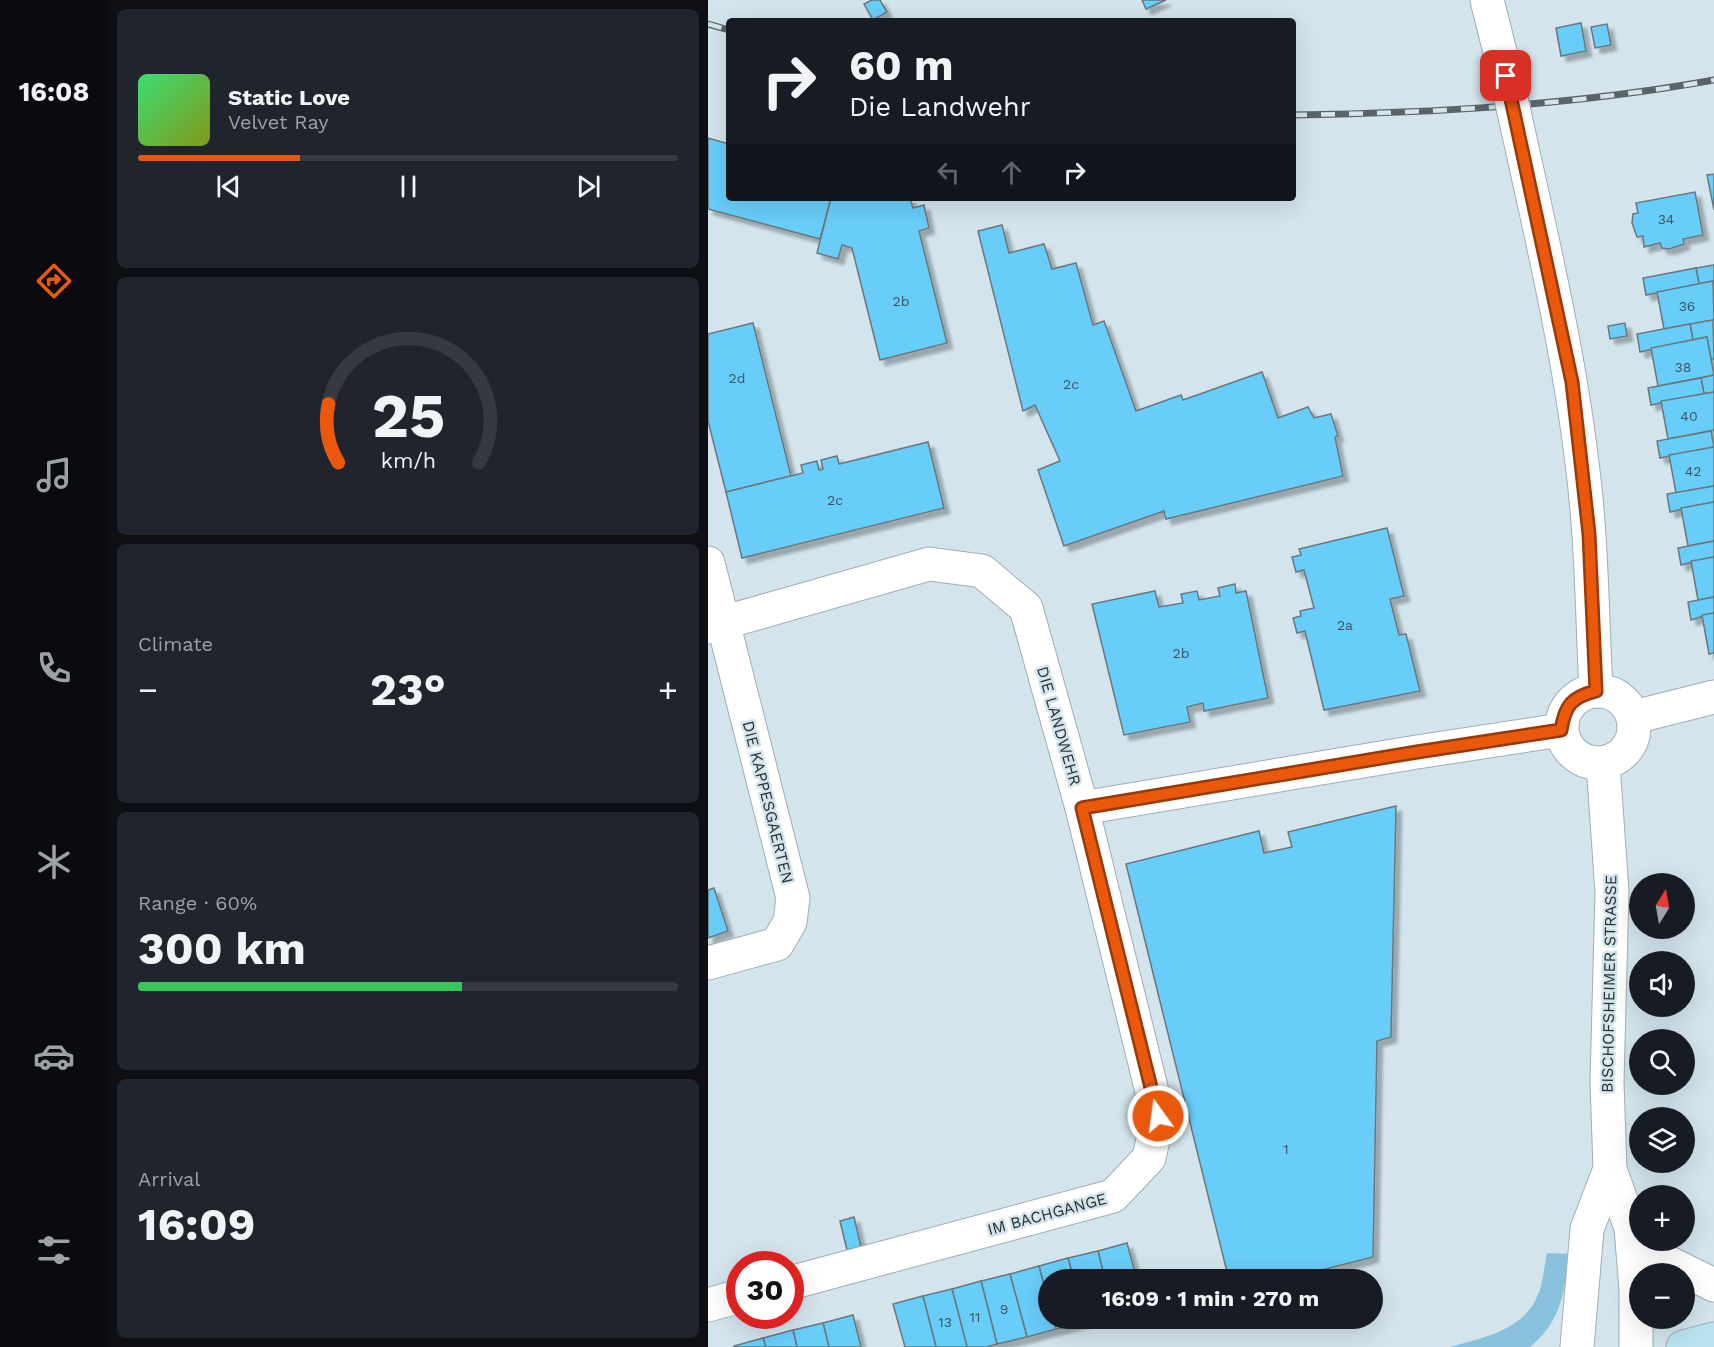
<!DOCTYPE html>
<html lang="en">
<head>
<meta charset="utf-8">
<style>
	body { margin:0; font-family:"Work Sans",sans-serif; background:#20242c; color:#f1f3f6; height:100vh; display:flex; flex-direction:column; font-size:22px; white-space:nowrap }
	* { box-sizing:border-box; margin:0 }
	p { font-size:20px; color:#9ea1a6 }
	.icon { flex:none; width:33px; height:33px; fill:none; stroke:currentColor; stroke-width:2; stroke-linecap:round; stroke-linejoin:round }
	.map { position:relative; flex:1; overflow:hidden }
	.drawer { display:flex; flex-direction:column; gap:9px; padding:9px; background:#0d0f14; width:600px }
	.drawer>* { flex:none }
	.hud { position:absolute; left:18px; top:18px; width:570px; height:183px; border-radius:6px; box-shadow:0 6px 24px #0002; background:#171b24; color:#f1f3f6; overflow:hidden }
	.needle { width:39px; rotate:11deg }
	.tools { position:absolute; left:921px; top:873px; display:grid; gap:12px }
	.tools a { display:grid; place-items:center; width:66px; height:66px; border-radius:50%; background:#171b24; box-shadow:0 6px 24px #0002; font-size:30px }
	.speed { position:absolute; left:18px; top:1251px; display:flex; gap:12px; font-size:30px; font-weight:700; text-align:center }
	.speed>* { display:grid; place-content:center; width:78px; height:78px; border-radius:50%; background:#171b24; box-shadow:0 6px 24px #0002; line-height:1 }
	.speed .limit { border:9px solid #d22; background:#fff; color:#111 }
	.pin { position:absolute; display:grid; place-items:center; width:51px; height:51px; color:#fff; margin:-26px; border-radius:12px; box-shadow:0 3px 9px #0006 }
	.me { position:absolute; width:66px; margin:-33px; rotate:346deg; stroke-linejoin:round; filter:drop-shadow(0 0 4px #0008) }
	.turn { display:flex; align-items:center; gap:21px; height:126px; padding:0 24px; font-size:27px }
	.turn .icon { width:78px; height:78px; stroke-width:2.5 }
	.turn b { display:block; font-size:42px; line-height:51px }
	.lanes { display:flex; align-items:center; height:57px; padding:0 24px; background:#0003; justify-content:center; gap:30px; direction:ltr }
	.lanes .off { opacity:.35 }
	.big { font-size:45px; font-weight:700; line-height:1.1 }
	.drawer .widget { flex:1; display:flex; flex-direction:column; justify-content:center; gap:9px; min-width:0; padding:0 21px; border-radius:9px; background:#20242c }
	.drawer .dial { align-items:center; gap:0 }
	.dial svg { height:156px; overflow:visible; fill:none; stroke:#363941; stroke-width:7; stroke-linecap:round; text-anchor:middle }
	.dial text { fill:#f1f3f6; stroke:none }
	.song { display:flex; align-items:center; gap:18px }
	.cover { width:72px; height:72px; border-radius:9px; background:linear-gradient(135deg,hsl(140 70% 55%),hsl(70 70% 35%)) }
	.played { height:6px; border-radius:3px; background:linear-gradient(90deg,#ea580c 30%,#363941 30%) }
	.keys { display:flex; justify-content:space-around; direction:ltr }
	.heat { display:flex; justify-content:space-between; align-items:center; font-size:33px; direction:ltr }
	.charge { height:9px; border-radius:4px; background:linear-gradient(90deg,#34c759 60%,#363941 0) }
	.trip { position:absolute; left:330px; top:1269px; width:345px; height:60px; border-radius:30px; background:#171b24; box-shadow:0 6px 24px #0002; font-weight:700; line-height:60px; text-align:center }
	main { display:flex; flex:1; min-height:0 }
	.tabs { display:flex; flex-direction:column; width:108px; justify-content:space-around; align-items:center; background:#090b0e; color:#9ea1a6 }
	.tabs .icon { width:42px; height:42px }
	.tabs .selected { color:#ea580c }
	.tabs b { font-size:27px; color:#f1f3f6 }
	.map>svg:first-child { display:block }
</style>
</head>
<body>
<main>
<nav class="tabs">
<b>16:08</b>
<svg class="icon selected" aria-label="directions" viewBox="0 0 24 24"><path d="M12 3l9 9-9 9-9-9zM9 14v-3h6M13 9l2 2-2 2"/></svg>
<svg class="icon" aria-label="music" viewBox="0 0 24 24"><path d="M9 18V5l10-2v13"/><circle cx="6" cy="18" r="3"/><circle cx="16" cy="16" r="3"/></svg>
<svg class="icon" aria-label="phone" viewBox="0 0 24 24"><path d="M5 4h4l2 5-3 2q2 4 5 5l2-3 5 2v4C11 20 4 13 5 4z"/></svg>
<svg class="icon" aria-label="climate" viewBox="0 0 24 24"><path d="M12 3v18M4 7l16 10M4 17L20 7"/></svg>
<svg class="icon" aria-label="car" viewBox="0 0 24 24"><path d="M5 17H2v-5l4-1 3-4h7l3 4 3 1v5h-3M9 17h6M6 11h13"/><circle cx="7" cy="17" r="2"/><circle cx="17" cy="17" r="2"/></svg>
<svg class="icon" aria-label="filters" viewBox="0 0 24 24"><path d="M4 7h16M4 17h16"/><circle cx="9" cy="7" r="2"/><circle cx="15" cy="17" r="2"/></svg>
</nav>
<section class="drawer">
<div class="widget">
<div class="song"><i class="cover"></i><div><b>Static Love</b><p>Velvet Ray</p></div></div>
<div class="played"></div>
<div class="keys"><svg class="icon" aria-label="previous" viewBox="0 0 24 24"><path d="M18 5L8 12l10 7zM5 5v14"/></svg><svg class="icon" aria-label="pause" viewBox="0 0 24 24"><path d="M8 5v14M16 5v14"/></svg><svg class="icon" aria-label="next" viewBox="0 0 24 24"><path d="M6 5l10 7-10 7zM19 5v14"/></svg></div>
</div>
<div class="widget dial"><svg viewBox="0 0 100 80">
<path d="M14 69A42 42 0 1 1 86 69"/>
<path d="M14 69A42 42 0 0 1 9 39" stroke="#ea580c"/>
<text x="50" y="56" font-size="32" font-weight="700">25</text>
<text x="50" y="72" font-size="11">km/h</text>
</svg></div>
<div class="widget"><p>Climate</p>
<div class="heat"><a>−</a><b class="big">23°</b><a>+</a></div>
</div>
<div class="widget"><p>Range · 60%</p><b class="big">300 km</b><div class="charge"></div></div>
<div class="widget"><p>Arrival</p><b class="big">16:09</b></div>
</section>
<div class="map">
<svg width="1006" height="1347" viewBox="0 0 1006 1347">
	<defs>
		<filter id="shadow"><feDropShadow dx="5.5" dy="5.5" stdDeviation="1.5" flood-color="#0004"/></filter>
	</defs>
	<rect width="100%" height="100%" fill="#d3e4ec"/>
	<path fill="#89c1dc" d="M839 1253 861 1254C856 1292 854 1321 822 1347H742C773 1338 813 1331 828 1299 835 1286 836 1268 839 1253Z"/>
	<g fill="#69cdfa" stroke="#69777f" stroke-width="1.5" filter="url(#shadow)">
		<polygon points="164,0 172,0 179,12 165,20 156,4"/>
		<polygon points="434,0 458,0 438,9"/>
		<polygon points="873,23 878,51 853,56 848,28"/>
		<polygon points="899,24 903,45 887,48 883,27"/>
		<polygon points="0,138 21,144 21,198 123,198 112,239 0,209"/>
		<polygon points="1006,174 1006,210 999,175"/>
		<polygon points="987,192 995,235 975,239 976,244 961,249 954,248 952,243 936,247 935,236 929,237 924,223 925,214 930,213 928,203"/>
		<polygon points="123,198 202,198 205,208 216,205 221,228 211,231 239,343 172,360 144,248 134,245 130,259 109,253"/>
		<polygon points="294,225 301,253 336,244 344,269 368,263 385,325 396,321 428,411 473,395 475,400 554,372 570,418 600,407 606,418 623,414 630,436 627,437 635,476 458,519 456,511 356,546 330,470 352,461 327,405 315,411 270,231"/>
		<polygon points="1006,265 1006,286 1005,281 991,284 988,268"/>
		<polygon points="988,268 991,284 938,295 935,278"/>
		<polygon points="1005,281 1006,320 956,329 949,292"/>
		<polygon points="1005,320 1006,359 1003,359 999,337 985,340 982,324"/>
		<polygon points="45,323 83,476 18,492 0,421 0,334"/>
		<polygon points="917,323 919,336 902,339 900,326"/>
		<polygon points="982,324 985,340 932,352 929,334"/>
		<polygon points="999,337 1006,375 950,386 943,348"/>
		<polygon points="1006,375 1006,392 996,394 993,378"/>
		<polygon points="993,378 996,394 943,405 940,388"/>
		<polygon points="1006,392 1006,430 960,439 953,401"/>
		<polygon points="1003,431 1006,447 952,458 949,441"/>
		<polygon points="220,442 236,508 34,558 18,492 95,473 93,465 109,461 111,470 115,469 113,460 129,456 131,464"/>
		<polygon points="1006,447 1006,486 968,493 961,455"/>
		<polygon points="1006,486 1006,502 962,512 959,494"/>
		<polygon points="1006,502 1006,541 980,546 973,508"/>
		<polygon points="679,528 696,596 682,599 691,635 698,634 712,691 616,710 597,631 589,633 585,618 593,616 592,611 606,608 596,570 588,572 584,557 593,555 591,549"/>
		<polygon points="1006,541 1006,557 973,565 970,548"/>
		<polygon points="1006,557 1006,597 990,600 983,561"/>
		<polygon points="527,584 528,593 538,591 560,698 496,711 495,703 479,707 482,722 416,735 384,604 447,591 451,607 475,603 473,594 489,591 491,600 512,596 510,588"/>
		<polygon points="1006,597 1006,613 983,620 980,602"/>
		<polygon points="1006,613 1006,653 1001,654 994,615"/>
		<polygon points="688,806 683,1037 669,1041 665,1257 574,1280 521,1280 418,864 551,831 556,853 584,847 580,832"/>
		<polygon points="6,888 20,931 0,938 0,890"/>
		<polygon points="146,1217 153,1247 139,1250 132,1221"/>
		<polygon points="419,1243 429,1280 397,1280 390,1251"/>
		<polygon points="390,1251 397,1280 366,1280 360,1258"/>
		<polygon points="360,1258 366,1280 340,1280 340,1301 331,1266"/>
		<polygon points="331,1266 340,1301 340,1318 345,1318 348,1329 319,1337 302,1274"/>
		<polygon points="302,1274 319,1337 289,1344 273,1281"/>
		<polygon points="273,1281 289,1344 279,1347 259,1347 244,1289"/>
		<polygon points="244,1289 259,1347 228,1347 215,1296"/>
		<polygon points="215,1296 228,1347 197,1347 185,1304"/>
		<polygon points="145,1315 153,1347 121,1347 115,1323"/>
		<polygon points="345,1318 376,1318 377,1322 348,1329"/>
		<polygon points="115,1323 121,1347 89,1347 85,1330"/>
		<polygon points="85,1330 89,1347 58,1347 55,1338"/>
		<polygon points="55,1338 58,1347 26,1347 26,1346"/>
	</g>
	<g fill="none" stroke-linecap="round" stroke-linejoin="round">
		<g stroke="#9faeb6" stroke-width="35">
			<g id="street">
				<polyline points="779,0 798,76"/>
				<path d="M818 166C840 265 862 363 874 463 884 538 884 615 888 691"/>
				<polyline points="0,563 85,898 82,922 69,944 0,963"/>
				<polyline points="0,627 221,564 274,571 318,608 374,808 450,1116 441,1158 405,1196 82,1283"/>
				<circle cx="890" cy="727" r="36"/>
				<polyline points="926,717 1006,697"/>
				<polyline points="895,764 904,892 899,1082 902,1169 923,1228 928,1289 928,1347"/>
				<polyline points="374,808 709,752 853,730"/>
				<polyline points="935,1240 957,1261 1006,1285"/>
				<polyline points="0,1305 32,1296"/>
				<polyline points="869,1347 879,1229 902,1169"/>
			</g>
		</g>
		<g stroke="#9faeb6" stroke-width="35">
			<polyline id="secondary" points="975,1347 1006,1339"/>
		</g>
		<use href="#street" stroke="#fff" stroke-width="33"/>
		<use href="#secondary" stroke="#bae2f0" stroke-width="33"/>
		<g stroke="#5a6368" stroke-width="7">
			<g id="rail">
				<polyline points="0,24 21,30"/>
				<path d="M585 115C726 113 867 105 1006 80"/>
			</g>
		</g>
		<use href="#rail" stroke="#d3e4ec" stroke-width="4.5" stroke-dasharray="14" stroke-linecap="butt"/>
		<g stroke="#9faeb6" stroke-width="35" stroke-linecap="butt">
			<polyline id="street-bridge" points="798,76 818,166"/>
		</g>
		<use href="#street-bridge" stroke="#fff" stroke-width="33"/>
	</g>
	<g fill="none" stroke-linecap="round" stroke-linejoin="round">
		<g stroke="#983908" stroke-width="15">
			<path id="route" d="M450 1116 374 808 709 752 853 730C857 705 864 697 888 691L881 534 864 382 798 76"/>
		</g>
		<use href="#route" stroke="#ea580c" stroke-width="10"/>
	</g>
	<g text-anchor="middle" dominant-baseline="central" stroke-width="5" stroke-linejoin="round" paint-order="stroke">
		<g font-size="14" fill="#385663">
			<text x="958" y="219">34</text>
			<text x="193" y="301">2b</text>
			<text x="979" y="306">36</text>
			<text x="975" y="367">38</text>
			<text x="29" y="378">2d</text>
			<text x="363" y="384">2c</text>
			<text x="981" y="416">40</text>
			<text x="985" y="471">42</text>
			<text x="127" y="500">2c</text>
			<text x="637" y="625">2a</text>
			<text x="473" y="653">2b</text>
			<text x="578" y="1149">1</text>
			<text x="296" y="1309">9</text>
			<text x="267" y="1317">11</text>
			<text x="237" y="1322">13</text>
		</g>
		<g font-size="16" fill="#282e31" stroke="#d3e4ec">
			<text transform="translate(351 726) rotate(74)">DIE LANDWEHR</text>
			<text transform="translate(60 802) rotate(76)">DIE KAPPESGAERTEN</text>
			<text transform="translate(901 984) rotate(-89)">BISCHOFSHEIMER STRASSE</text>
			<text transform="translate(339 1214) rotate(-15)">IM BACHGANGE</text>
		</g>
	</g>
</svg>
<div class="tools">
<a><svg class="needle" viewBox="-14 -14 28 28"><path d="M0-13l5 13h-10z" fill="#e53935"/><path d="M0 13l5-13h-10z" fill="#9ea1a6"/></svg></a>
<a><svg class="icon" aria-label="sound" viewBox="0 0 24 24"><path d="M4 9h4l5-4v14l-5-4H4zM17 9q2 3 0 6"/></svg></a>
<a><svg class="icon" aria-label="search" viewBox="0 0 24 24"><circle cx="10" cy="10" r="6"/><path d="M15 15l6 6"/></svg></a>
<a><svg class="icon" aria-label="layers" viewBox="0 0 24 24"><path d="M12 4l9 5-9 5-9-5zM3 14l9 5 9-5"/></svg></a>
<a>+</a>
<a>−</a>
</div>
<div class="speed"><div class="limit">30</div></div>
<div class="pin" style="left:798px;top:76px;background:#d93025"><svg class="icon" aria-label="arrive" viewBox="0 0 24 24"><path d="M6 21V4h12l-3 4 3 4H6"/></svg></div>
<svg class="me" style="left:450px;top:1116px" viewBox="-20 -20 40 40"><circle r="17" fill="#ea580c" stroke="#fff" stroke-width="3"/><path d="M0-11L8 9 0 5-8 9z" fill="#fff"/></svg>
<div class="trip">16:09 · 1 min · 270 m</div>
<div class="hud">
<div class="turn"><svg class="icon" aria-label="right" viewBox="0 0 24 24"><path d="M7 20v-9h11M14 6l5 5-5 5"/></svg><div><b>60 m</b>Die Landwehr</div></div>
<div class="lanes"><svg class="icon off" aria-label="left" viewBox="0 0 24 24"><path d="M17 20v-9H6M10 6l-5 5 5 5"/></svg><svg class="icon off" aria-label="ahead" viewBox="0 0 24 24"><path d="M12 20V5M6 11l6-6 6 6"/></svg><svg class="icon" aria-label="right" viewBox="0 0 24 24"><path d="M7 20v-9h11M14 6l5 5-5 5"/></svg></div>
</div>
</div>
</main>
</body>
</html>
